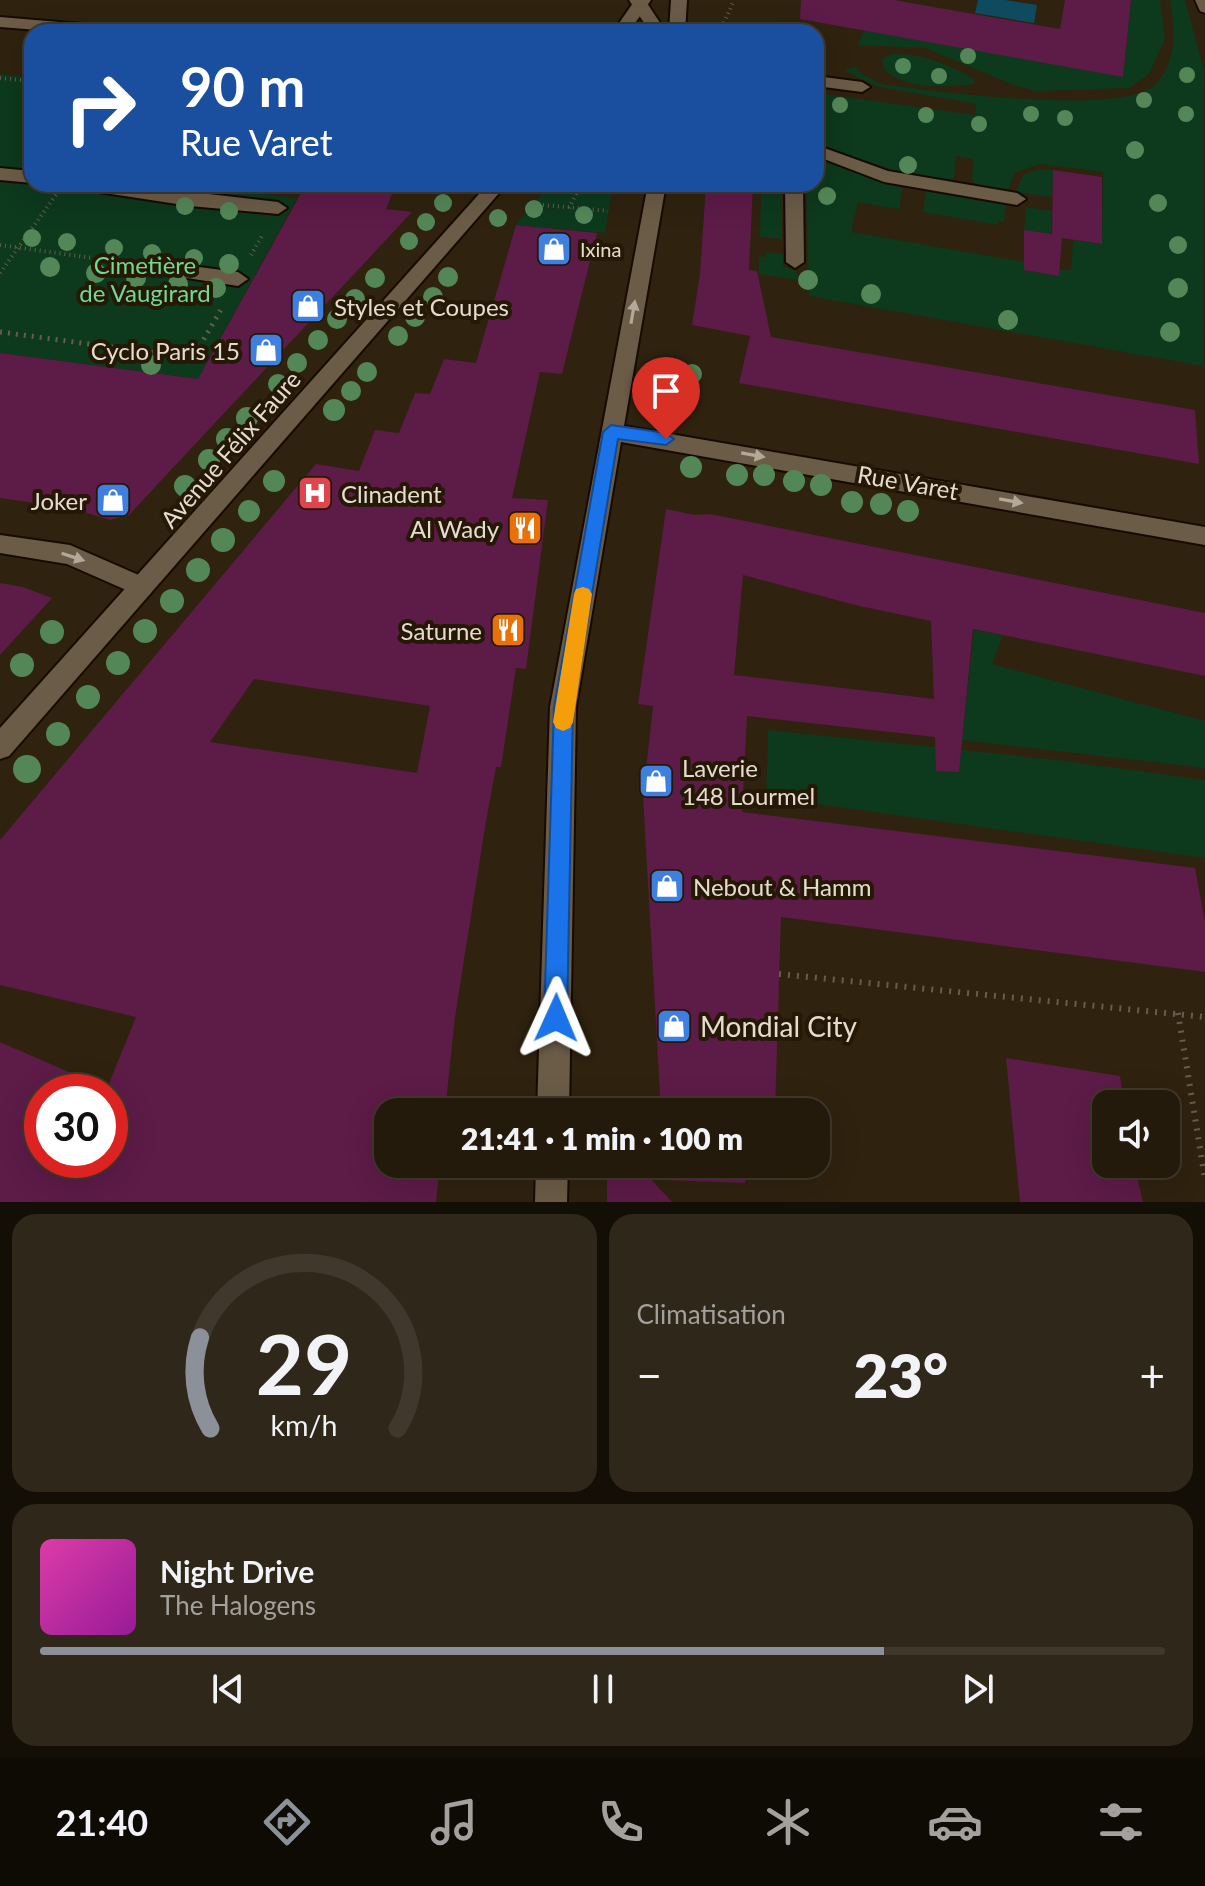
<!DOCTYPE html>
<html lang="fr">
<head>
<meta charset="utf-8">
<style>
	body { margin:0; font-family:Lato,sans-serif; background:#2f2719; color:#f1f3f6; height:100vh; display:flex; flex-direction:column; font-size:30px; white-space:nowrap }
	* { box-sizing:border-box; margin:0 }
	p { font-size:26px; color:#a3a19d }
	.icon { flex:none; width:44px; height:44px; fill:none; stroke:currentColor; stroke-width:2; stroke-linecap:round; stroke-linejoin:round }
	.map { position:relative; height:1202px; overflow:hidden }
	.side { display:flex; flex-direction:column; gap:12px; padding:12px; background:#130e06; flex:1 }
	.side>* { flex:none }
	.guide { position:absolute; left:24px; top:24px; width:800px; height:168px; border-radius:24px; box-shadow:0 8px 32px #0002,0 0 0 2px #40382c; background:#1a4fa0; color:#fff; overflow:hidden }
	.controls { position:absolute; left:1092px; top:1090px; display:grid; gap:16px }
	.controls a { display:grid; place-items:center; width:88px; height:88px; border-radius:16px; background:#231a0b; box-shadow:0 8px 32px #0002,0 0 0 2px #40382c; font-size:40px }
	.speed { position:absolute; left:24px; top:1074px; display:flex; gap:16px; font-size:40px; font-weight:700; text-align:center }
	.speed>* { display:grid; place-content:center; width:104px; height:104px; border-radius:50%; background:#231a0b; box-shadow:0 8px 32px #0002,0 0 0 2px #40382c; line-height:1 }
	.speed .limit { border:12px solid #d22; background:#fff; color:#111 }
	.pin { position:absolute; display:grid; place-items:center; width:68px; height:68px; color:#fff; margin:-82px -34px; border-radius:50% 50% 50% 0; rotate:-45deg; box-shadow:0 0 8px #0007 }
	.pin .icon { rotate:45deg }
	.me { position:absolute; width:88px; margin:-44px; rotate:1deg; stroke-linejoin:round; filter:drop-shadow(0 0 6px #0008) }
	.turn { display:flex; align-items:center; gap:28px; height:168px; padding:0 24px; font-size:36px }
	.turn .icon { width:104px; height:104px; stroke-width:2.5 }
	.turn b { display:block; font-size:56px; line-height:68px }
	.big { font-size:60px; font-weight:800; line-height:1.1 }
	.side .tile { flex:1; display:flex; flex-direction:column; justify-content:center; gap:12px; min-width:0; padding:0 28px; border-radius:24px; background:#2f2719 }
	.side .dial { align-items:center; gap:0 }
	.dial svg { height:208px; overflow:visible; fill:none; stroke:#40382c; stroke-width:7; stroke-linecap:round; text-anchor:middle }
	.dial text { fill:#f1f3f6; stroke:none }
	.song { display:flex; align-items:center; gap:24px }
	.cover { width:96px; height:96px; border-radius:12px; background:linear-gradient(135deg,hsl(320 70% 55%),hsl(300 70% 35%)) }
	.played { height:8px; border-radius:4px; background:linear-gradient(90deg,#8c9099 75%,#40382c 75%) }
	.keys { display:flex; justify-content:space-around; direction:ltr }
	.heat { display:flex; justify-content:space-between; align-items:center; font-size:44px; direction:ltr }
	.side .tiles { flex:1; display:grid; gap:12px; grid-template-columns:1fr 1fr }
	.tile:last-child { grid-column:span 2 }
	.trip { position:absolute; left:374px; top:1098px; width:456px; height:80px; border-radius:24px; background:#231a0b; box-shadow:0 8px 32px #0002,0 0 0 2px #40382c; font-weight:800; line-height:80px; text-align:center }
	.tab-bar { display:flex; height:128px; justify-content:space-around; align-items:center; background:#0e0a04; color:#a3a19d }
	.tab-bar .icon { width:56px; height:56px }
	.tab-bar .selected { color:#8c9099 }
	.tab-bar b { font-size:36px; color:#f1f3f6 }
	.map>svg:first-child { display:block }
</style>
</head>
<body>
<div class="map">
<svg width="1205" height="1202" viewBox="0 0 1205 1202">
	<rect width="100%" height="100%" fill="#2f220f"/>
	<g fill="#0d391d">
		<polygon points="1131,0 1160,0 1165,39 1149,74 1129,88 1037,91 1016,86 925,48 858,45 864,30 1123,76"/>
		<path d="M1170 0H1185L1204 70 1203 366 809 296 806 184H816L818 157 866 177 903 186 899 209 858 202 851 232 1024 262V270L1058 276 1059 269 1071 270 1073 240 1102 244 1103 172 1040 164 1014 173 1008 191 979 187 972 180 973 159 956 156 954 178C910 186 858 161 818 143L816 93 975 115 976 104 879 87 845 71 854 66 862 74 881 84C927 90 1129 119 1158 82 1177 58 1175 28 1170 0Z"/>
		<path d="M891 54C923 53 947 64 975 79L973 84C946 88 905 90 884 69L882 60Z"/>
		<polygon points="0,74 32,77 32,184 184,184 297,198 198,379 0,353"/>
		<polygon points="1038,169 1053,170 1052,197 1016,192 1023,175"/>
		<polygon points="550,184 613,184 605,233 516,225"/>
		<polygon points="766,187 782,188 782,239 760,237 761,190"/>
		<polygon points="926,191 1006,204 1004,222 998,221 998,225 923,212"/>
		<polygon points="1026,207 1052,211 1051,234 1024,230"/>
		<polygon points="766,252 783,254 783,267 796,270 798,280 759,274 759,256 766,257"/>
		<polygon points="974,630 1003,635 992,664 1205,721 1205,768 962,740"/>
		<polygon points="768,730 1058,760 1205,780 1205,858 766,797"/>
	</g>
	<polygon fill="#0e4b5e" points="978,0 1005,0 1037,5 1034,23 975,13"/>
	<g fill="#5d1b48" fill-rule="evenodd">
		<polygon points="801,0 894,0 1060,29 1065,0 1131,0 1123,77 800,19"/>
		<polygon points="1053,170 1102,177 1102,244 1062,238 1059,276 1024,270 1024,230 1052,234"/>
		<polygon points="306,184 396,184 386,209 412,212 129,515 110,520 71,508 0,498 0,353 198,379"/>
		<polygon points="706,184 753,184 749,270 757,271 771,337 1195,410 1199,464 739,383 750,336 692,325 700,274"/>
		<path d="M516 225 597 233 562 374 540 372 512 498 548 500 526 669 516 668 501 767H496L485 827 455 1017 445 1112H388V1164H440L436 1202H0V1042L110 1090V1081L136 1017 0 985V840L316 464 359 471 375 430 399 433 415 393 430 394 444 359 476 363ZM254 679 430 706 417 773 210 742ZM42 1092H110V1160H42Z"/>
		<path d="M666 509 695 515 710 514 1205 613V676L973 629 959 772 936 771 935 737 747 716 742 812 1195 868 1205 922V972L781 917 775 1112H661L643 796 653 706 638 704ZM743 575 855 605 931 621 934 699 734 675Z"/>
		<polygon points="0,583 23,587 52,598 0,655"/>
		<polygon points="1006,1058 1120,1076 1124,1104 1106,1104 1106,1164 1134,1164 1143,1202 1020,1202"/>
		<polygon points="607,1164 637,1164 672,1202 607,1202"/>
		<polygon points="663,1164 745,1164 745,1183 664,1180"/>
	</g>
	<g fill="none" stroke-linecap="round" stroke-linejoin="round">
		<g stroke="#170b00" stroke-width="4">
			<g id="lane">
				<polygon points="816,76 862,82 870,87 862,92 816,86"/>
				<polygon points="816,145 888,171 1017,193 1026,199 1017,205 884,182 816,156"/>
				<polygon points="0,168 32,171 32,183 0,180"/>
				<polygon points="76,184 122,184 278,202 287,208 278,214 190,206 85,190"/>
				<polygon points="785,184 803,184 804,262 795,268 786,262"/>
				<polygon points="175,264 238,272 248,279 238,286 168,275 165,270"/>
			</g>
		</g>
		<g stroke="#170b00" stroke-width="4">
			<g id="street">
				<polygon points="629,0 645,0 666,32 650,32"/>
				<polygon points="1195,0 1205,0 1205,13 1200,11"/>
				<polygon points="0,17 118,27 126,32 63,32 0,27"/>
				<polygon points="648,184 666,184 624,426 1205,527 1205,545 621,442 576,707 569,1112 537,1112 550,707"/>
				<polygon points="0,535 70,545 150,580 154,587 150,594 142,597 67,564 0,553"/>
				<polygon points="536,1164 568,1164 567,1202 535,1202"/>
			</g>
		</g>
		<g stroke="#170b00" stroke-width="4">
			<g id="secondary">
				<polygon points="635,0 651,0 629,32 613,32"/>
				<polygon points="671,0 687,0 685,32 669,32"/>
				<polygon points="488,184 507,184 9,756 0,759 0,728"/>
			</g>
		</g>
		<g stroke="#685c4b" stroke-width="4" stroke-dasharray="1 4" stroke-linecap="butt">
			<polyline points="720,32 734,0"/>
			<polyline points="0,78 32,81"/>
			<polyline points="533,204 608,211"/>
			<polyline points="569,208 581,184"/>
			<polyline points="0,245 143,265"/>
			<polyline points="251,255 262,236"/>
			<polyline points="0,273 58,192"/>
		</g>
		<polyline stroke="#685c4b" stroke-width="5" stroke-dasharray="2 6" stroke-linecap="butt" points="0,332 193,358 223,306"/>
		<g stroke="#685c4b" stroke-width="6" stroke-dasharray="2 7" stroke-linecap="butt">
			<polyline points="779,974 1205,1017"/>
			<polyline points="1178,1013 1205,1179"/>
		</g>
		<use href="#lane" fill="#6b5c47" fill-rule="evenodd"/>
		<use href="#street" fill="#6b5c47" fill-rule="evenodd"/>
		<use href="#secondary" fill="#6b5c47" fill-rule="evenodd"/>
	</g>
	<g fill="#548757">
		<circle cx="968" cy="56" r="8"/>
		<circle cx="903" cy="66" r="8"/>
		<circle cx="1187" cy="75" r="8"/>
		<circle cx="939" cy="76" r="8"/>
		<circle cx="1144" cy="100" r="8"/>
		<circle cx="840" cy="105" r="8"/>
		<circle cx="1031" cy="114" r="8"/>
		<circle cx="1186" cy="114" r="8"/>
		<circle cx="926" cy="115" r="8"/>
		<circle cx="1065" cy="118" r="8"/>
		<circle cx="979" cy="124" r="8"/>
		<circle cx="1135" cy="150" r="9"/>
		<circle cx="908" cy="165" r="9"/>
		<circle cx="827" cy="196" r="9"/>
		<circle cx="443" cy="203" r="9"/>
		<circle cx="1158" cy="203" r="9"/>
		<circle cx="185" cy="206" r="9"/>
		<circle cx="534" cy="209" r="9"/>
		<circle cx="229" cy="211" r="9"/>
		<circle cx="584" cy="215" r="9"/>
		<circle cx="498" cy="218" r="9"/>
		<circle cx="426" cy="222" r="9"/>
		<circle cx="32" cy="238" r="9"/>
		<circle cx="409" cy="241" r="9"/>
		<circle cx="67" cy="242" r="9"/>
		<circle cx="1178" cy="245" r="9"/>
		<circle cx="114" cy="248" r="9"/>
		<circle cx="152" cy="253" r="9"/>
		<circle cx="194" cy="258" r="9"/>
		<circle cx="229" cy="264" r="10"/>
		<circle cx="50" cy="267" r="10"/>
		<circle cx="96" cy="273" r="10"/>
		<circle cx="448" cy="277" r="10"/>
		<circle cx="136" cy="278" r="10"/>
		<circle cx="375" cy="278" r="10"/>
		<circle cx="808" cy="280" r="10"/>
		<circle cx="178" cy="284" r="10"/>
		<circle cx="216" cy="288" r="10"/>
		<circle cx="1178" cy="288" r="10"/>
		<circle cx="871" cy="294" r="10"/>
		<circle cx="433" cy="297" r="10"/>
		<circle cx="355" cy="299" r="10"/>
		<circle cx="415" cy="317" r="10"/>
		<circle cx="337" cy="319" r="10"/>
		<circle cx="1008" cy="320" r="10"/>
		<circle cx="1170" cy="332" r="10"/>
		<circle cx="398" cy="336" r="10"/>
		<circle cx="318" cy="340" r="10"/>
		<circle cx="297" cy="363" r="10"/>
		<circle cx="151" cy="365" r="10"/>
		<circle cx="367" cy="372" r="10"/>
		<circle cx="692" cy="374" r="10"/>
		<circle cx="278" cy="384" r="10"/>
		<circle cx="351" cy="391" r="10"/>
		<circle cx="688" cy="398" r="10"/>
		<circle cx="334" cy="410" r="11"/>
		<circle cx="247" cy="418" r="11"/>
		<circle cx="227" cy="439" r="11"/>
		<circle cx="209" cy="460" r="11"/>
		<circle cx="691" cy="467" r="11"/>
		<circle cx="737" cy="475" r="11"/>
		<circle cx="764" cy="475" r="11"/>
		<circle cx="274" cy="481" r="11"/>
		<circle cx="794" cy="481" r="11"/>
		<circle cx="821" cy="485" r="11"/>
		<circle cx="185" cy="486" r="11"/>
		<circle cx="852" cy="502" r="11"/>
		<circle cx="881" cy="504" r="11"/>
		<circle cx="249" cy="511" r="11"/>
		<circle cx="908" cy="511" r="11"/>
		<circle cx="223" cy="540" r="12"/>
		<circle cx="198" cy="570" r="12"/>
		<circle cx="172" cy="601" r="12"/>
		<circle cx="145" cy="631" r="12"/>
		<circle cx="52" cy="632" r="12"/>
		<circle cx="118" cy="663" r="12"/>
		<circle cx="22" cy="665" r="12"/>
		<circle cx="88" cy="697" r="12"/>
		<circle cx="58" cy="734" r="12"/>
		<circle cx="27" cy="769" r="14"/>
	</g>
	<defs><path id="oneway-solid" d="M-6-.8H1V-3.2L6.5 0L1 3.2V.8H-6Z" transform="scale(2)"/></defs>
	<g fill="#b4a999">
		<use href="#oneway-solid" transform="translate(633 312) rotate(-80)"/>
		<use href="#oneway-solid" transform="translate(753 455) rotate(10)"/>
		<use href="#oneway-solid" transform="translate(1011 501) rotate(10)"/>
		<use href="#oneway-solid" transform="translate(73 557) rotate(18)"/>
	</g>
	<polygon fill="#1a73e8" stroke="#114b97" stroke-width="2" points="611,425 666,433 674,439 666,445 618,439 573,707 567,1018 564,1026 556,1030 548,1026 544,1018 554,707 603,432"/>
	<polygon fill="#f59e0b" points="583,587 589,589 592,594 573,722 570,728 563,731 556,728 553,722 574,594 576,589"/>
	<defs>
		<g id="shop-square" transform="scale(1.8)"><rect x="-9" y="-9" width="18" height="18" rx="4" fill="#3f7fe0" stroke="#251906"/><path d="M-5-2.5h2.3a2.7 3.5 0 0 1 5.4 0H5L5.5 6h-11ZM-1.5-2.5h3a1.5 2.3 0 0 0-3 0Z" fill="#fff"/></g>
		<g id="hospital-square" transform="scale(1.8)"><rect x="-9" y="-9" width="18" height="18" rx="4" fill="#e0444e" stroke="#251906"/><path d="M-5-5h3v3.5h4V-5h3V5h-3V1.5h-4V5h-3Z" fill="#fff"/></g>
		<g id="restaurant-square" transform="scale(1.8)"><rect x="-9" y="-9" width="18" height="18" rx="4" fill="#e8710a" stroke="#251906"/><path d="M-5-6h1v4h1v-4h1v4h1v-4h1v5L-1.5 .5V6h-2V.5L-5-1ZM5-6V6H3V1.5H1.5Q1.5-4 5-6Z" fill="#fff"/></g>
	</defs>
	<g fill-rule="evenodd">
		<use href="#shop-square" x="554" y="249"/>
		<use href="#shop-square" x="308" y="306"/>
		<use href="#shop-square" x="266" y="350"/>
		<use href="#hospital-square" x="315" y="493"/>
		<use href="#shop-square" x="113" y="500"/>
		<use href="#restaurant-square" x="525" y="528"/>
		<use href="#restaurant-square" x="508" y="630"/>
		<use href="#shop-square" x="656" y="781"/>
		<use href="#shop-square" x="667" y="886"/>
		<use href="#shop-square" x="674" y="1026"/>
	</g>
	<g text-anchor="middle" dominant-baseline="central" stroke-width="8" stroke-linejoin="round" paint-order="stroke">
		<g font-size="20" fill="#e5dcd0" stroke="#251906" text-anchor="start">
			<text x="580" y="249">Ixina</text>
		</g>
		<g font-size="24" fill="#72d992" stroke="#251906">
			<text x="145" y="264">Cimetière<tspan x="145" dy="28">de Vaugirard</tspan></text>
		</g>
		<g font-size="24" fill="#e5dcd0" stroke="#251906" text-anchor="start">
			<text x="334" y="306">Styles et Coupes</text>
			<text x="240" y="350" text-anchor="end">Cyclo Paris 15</text>
			<text x="341" y="493">Clinadent</text>
			<text x="87" y="500" text-anchor="end">Joker</text>
			<text x="499" y="528" text-anchor="end">Al Wady</text>
			<text x="482" y="630" text-anchor="end">Saturne</text>
			<text x="682" y="767">Laverie<tspan x="682" dy="28">148 Lourmel</tspan></text>
			<text x="693" y="886">Nebout &amp; Hamm</text>
		</g>
		<g font-size="24" fill="#e5dcd0" stroke="#251906">
			<text transform="translate(230 449) rotate(-49)">Avenue Félix Faure</text>
			<text transform="translate(908 482) rotate(10)">Rue Varet</text>
		</g>
		<g font-size="28" fill="#e5dcd0" stroke="#251906" text-anchor="start">
			<text x="700" y="1026">Mondial City</text>
		</g>
	</g>
</svg>
<div class="controls">
<a><svg class="icon" aria-label="sound" viewBox="0 0 24 24"><path d="M4 9h4l5-4v14l-5-4H4zM17 9q2 3 0 6"/></svg></a>
</div>
<div class="speed"><div class="limit">30</div></div>
<div class="pin" style="left:666px;top:439px;background:#d93025"><svg class="icon" aria-label="arrive" viewBox="0 0 24 24"><path d="M6 21V4h12l-3 4 3 4H6"/></svg></div>
<svg class="me" style="left:556px;top:1018px" viewBox="-20 -20 40 40"><path d="M0-17L14 15 0 8-14 15z" fill="#1a73e8" stroke="#fff" stroke-width="4"/></svg>
<div class="trip">21:41 · 1 min · 100 m</div>
<div class="guide">
<div class="turn"><svg class="icon" aria-label="right" viewBox="0 0 24 24"><path d="M7 20v-9h11M14 6l5 5-5 5"/></svg><div><b>90 m</b>Rue Varet</div></div>
</div>
</div>
<section class="side">
<div class="tiles">
<div class="tile dial"><svg viewBox="0 0 100 80">
<path d="M14 69A42 42 0 1 1 86 69"/>
<path d="M14 69A42 42 0 0 1 10 34" stroke="#8c9099"/>
<text x="50" y="56" font-size="32" font-weight="700">29</text>
<text x="50" y="72" font-size="11">km/h</text>
</svg></div>
<div class="tile"><p>Climatisation</p>
<div class="heat"><a>−</a><b class="big">23°</b><a>+</a></div>
</div>
<div class="tile">
<div class="song"><i class="cover"></i><div><b>Night Drive</b><p>The Halogens</p></div></div>
<div class="played"></div>
<div class="keys"><svg class="icon" aria-label="previous" viewBox="0 0 24 24"><path d="M18 5L8 12l10 7zM5 5v14"/></svg><svg class="icon" aria-label="pause" viewBox="0 0 24 24"><path d="M8 5v14M16 5v14"/></svg><svg class="icon" aria-label="next" viewBox="0 0 24 24"><path d="M6 5l10 7-10 7zM19 5v14"/></svg></div>
</div>
</div>
</section>
<nav class="tab-bar">
<b>21:40</b>
<svg class="icon selected" aria-label="directions" viewBox="0 0 24 24"><path d="M12 3l9 9-9 9-9-9zM9 14v-3h6M13 9l2 2-2 2"/></svg>
<svg class="icon" aria-label="music" viewBox="0 0 24 24"><path d="M9 18V5l10-2v13"/><circle cx="6" cy="18" r="3"/><circle cx="16" cy="16" r="3"/></svg>
<svg class="icon" aria-label="phone" viewBox="0 0 24 24"><path d="M5 4h4l2 5-3 2q2 4 5 5l2-3 5 2v4C11 20 4 13 5 4z"/></svg>
<svg class="icon" aria-label="climate" viewBox="0 0 24 24"><path d="M12 3v18M4 7l16 10M4 17L20 7"/></svg>
<svg class="icon" aria-label="car" viewBox="0 0 24 24"><path d="M5 17H2v-5l4-1 3-4h7l3 4 3 1v5h-3M9 17h6M6 11h13"/><circle cx="7" cy="17" r="2"/><circle cx="17" cy="17" r="2"/></svg>
<svg class="icon" aria-label="filters" viewBox="0 0 24 24"><path d="M4 7h16M4 17h16"/><circle cx="9" cy="7" r="2"/><circle cx="15" cy="17" r="2"/></svg>
</nav>
</body>
</html>
